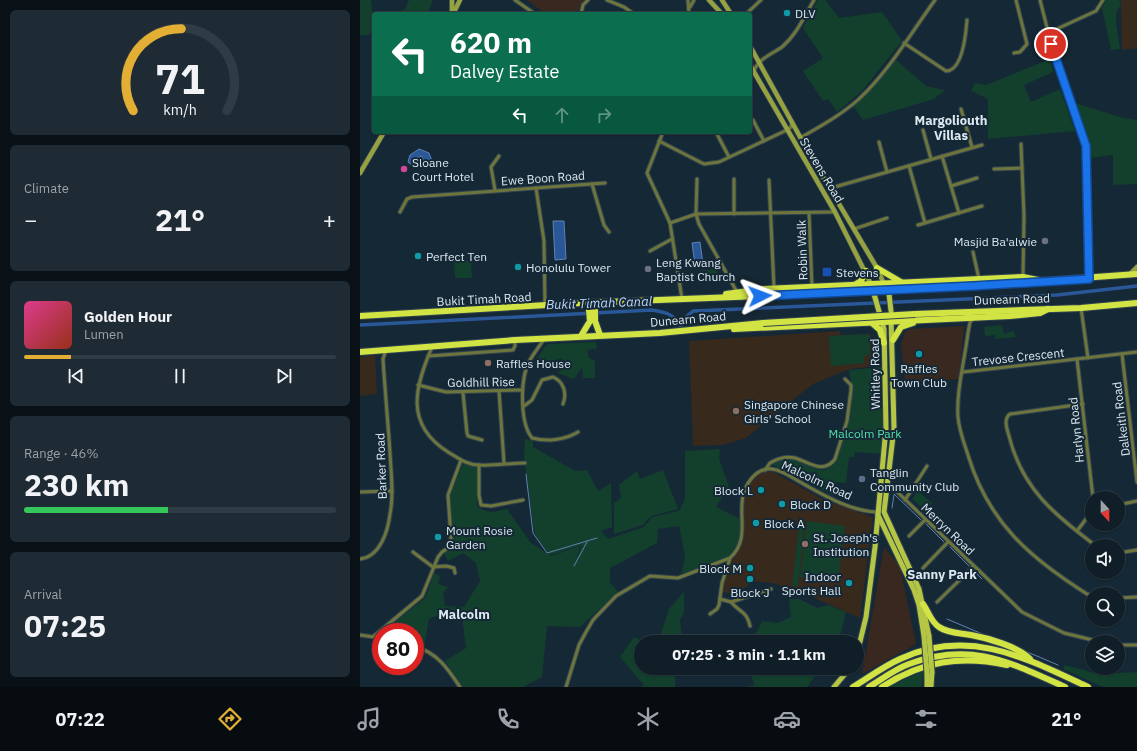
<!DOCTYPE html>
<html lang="en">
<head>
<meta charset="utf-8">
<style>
	body { margin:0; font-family:"IBM Plex Sans",sans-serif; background:#1e2b34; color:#f1f3f6; height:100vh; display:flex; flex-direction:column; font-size:15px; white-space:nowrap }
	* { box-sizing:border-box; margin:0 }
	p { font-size:13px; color:#9ca2a8 }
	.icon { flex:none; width:22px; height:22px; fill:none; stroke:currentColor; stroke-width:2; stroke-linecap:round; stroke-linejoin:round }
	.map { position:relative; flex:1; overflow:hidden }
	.sheet { display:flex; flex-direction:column; gap:10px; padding:10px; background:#091016; width:360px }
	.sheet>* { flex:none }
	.top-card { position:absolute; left:12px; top:12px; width:380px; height:122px; border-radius:4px; box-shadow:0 1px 3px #0004,0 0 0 1px #303c45; background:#0b6e4f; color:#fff; overflow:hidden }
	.needle { width:26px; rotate:159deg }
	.buttons { position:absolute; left:725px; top:491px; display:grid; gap:8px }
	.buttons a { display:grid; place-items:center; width:40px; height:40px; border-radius:50%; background:#101e28; box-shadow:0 1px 3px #0004,0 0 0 1px #303c45; font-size:20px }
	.speed { position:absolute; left:12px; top:623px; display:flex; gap:8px; font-size:20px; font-weight:700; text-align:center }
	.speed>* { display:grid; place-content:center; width:52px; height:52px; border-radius:50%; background:#101e28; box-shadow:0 1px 3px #0004,0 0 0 1px #303c45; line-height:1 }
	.speed .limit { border:6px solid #d22; background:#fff; color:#111 }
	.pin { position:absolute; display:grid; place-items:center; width:34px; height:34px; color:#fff; margin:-17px; border:2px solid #fff; border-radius:50%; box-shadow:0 1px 4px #0007 }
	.me { position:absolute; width:44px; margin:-22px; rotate:87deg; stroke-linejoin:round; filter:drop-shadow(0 0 3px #0008) }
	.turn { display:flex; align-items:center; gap:14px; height:84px; padding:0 12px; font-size:18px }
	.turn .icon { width:52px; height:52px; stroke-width:2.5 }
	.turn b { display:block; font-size:28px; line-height:34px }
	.lanes { display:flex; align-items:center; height:38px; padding:0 12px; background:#0003; justify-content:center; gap:20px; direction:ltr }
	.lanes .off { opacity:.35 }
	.big { font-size:30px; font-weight:700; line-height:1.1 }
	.sheet .card { flex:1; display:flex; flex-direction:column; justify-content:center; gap:6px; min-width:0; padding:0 14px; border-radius:6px; background:#1e2b34 }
	.sheet .dial { align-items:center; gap:0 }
	.dial svg { height:104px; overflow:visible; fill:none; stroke:#303c45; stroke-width:7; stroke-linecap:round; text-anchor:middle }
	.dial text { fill:#f1f3f6; stroke:none }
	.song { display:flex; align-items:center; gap:12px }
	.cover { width:48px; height:48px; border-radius:6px; background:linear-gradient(135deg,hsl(330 70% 55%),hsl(10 70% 35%)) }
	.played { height:4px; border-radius:2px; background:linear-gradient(90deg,#e2ae34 15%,#303c45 15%) }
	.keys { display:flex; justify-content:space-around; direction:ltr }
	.heat { display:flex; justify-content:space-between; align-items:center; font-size:22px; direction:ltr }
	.charge { height:6px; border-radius:3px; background:linear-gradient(90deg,#34c759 46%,#303c45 0) }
	.trip { position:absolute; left:274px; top:635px; width:230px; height:40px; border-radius:20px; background:#101e28; box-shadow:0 1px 3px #0004,0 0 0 1px #303c45; font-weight:700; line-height:40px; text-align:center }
	.tab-bar { display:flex; height:64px; justify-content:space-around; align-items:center; background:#060c10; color:#9ca2a8 }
	.tab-bar .icon { width:28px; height:28px }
	.tab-bar .current { color:#e2ae34 }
	.tab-bar b { font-size:18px; color:#f1f3f6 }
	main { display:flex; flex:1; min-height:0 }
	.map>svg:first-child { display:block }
</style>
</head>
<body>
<main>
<section class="sheet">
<div class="card dial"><svg viewBox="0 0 100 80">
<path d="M14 69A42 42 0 1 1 86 69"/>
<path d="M14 69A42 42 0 0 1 51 6" stroke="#e2ae34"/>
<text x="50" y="56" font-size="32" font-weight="700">71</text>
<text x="50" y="72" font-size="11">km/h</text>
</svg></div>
<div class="card"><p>Climate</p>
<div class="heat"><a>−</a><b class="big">21°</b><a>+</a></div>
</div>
<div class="card">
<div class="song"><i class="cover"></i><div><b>Golden Hour</b><p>Lumen</p></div></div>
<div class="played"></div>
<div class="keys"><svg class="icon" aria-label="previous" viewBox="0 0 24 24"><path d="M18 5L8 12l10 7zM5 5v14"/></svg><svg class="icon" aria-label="pause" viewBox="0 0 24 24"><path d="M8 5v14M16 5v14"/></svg><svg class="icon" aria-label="next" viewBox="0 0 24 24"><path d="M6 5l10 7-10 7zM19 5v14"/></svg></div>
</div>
<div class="card"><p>Range · 46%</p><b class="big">230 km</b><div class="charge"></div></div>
<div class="card"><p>Arrival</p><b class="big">07:25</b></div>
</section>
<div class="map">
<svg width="777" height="687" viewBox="0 0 777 687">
	<rect width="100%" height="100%" fill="#152835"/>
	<g fill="#39281f">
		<polygon points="167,0 224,0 220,5 217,14 186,14"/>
		<polygon points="604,326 599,379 545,383 541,344 545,332 551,329"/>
		<polygon points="524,547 540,567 556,644 502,674"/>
	</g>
	<g fill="#38291d">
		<polygon points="761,0 777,0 777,48 762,50"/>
		<polygon points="480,331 481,335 511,334 516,366 490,369 453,384 386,438 363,445 333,446 329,341"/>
		<polygon points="15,355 17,394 0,396 0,357"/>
		<polygon points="408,469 464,500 513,517 500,618 434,589 412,583 392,581 385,588 378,589 374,594 362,592 370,558 376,553 383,541 381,509 387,485 397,473"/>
	</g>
	<g fill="#12402d">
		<polygon points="0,0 11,0 14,26 9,35 0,35"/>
		<polygon points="49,0 73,0 67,14 41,14 42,10 45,10"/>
		<polygon points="458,0 465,0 479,18 522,12 542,41 502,91 477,112 468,99 463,101 443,71 463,58 443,28"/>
		<polygon points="746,0 759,0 761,6 757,10 756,22 760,49 751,50 742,8"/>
		<polygon points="535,59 566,86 585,90 574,99 503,120 494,107"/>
		<polygon points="690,59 693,72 664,85 671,102 700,89 715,131 628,139 628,99 611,91 615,83 626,85"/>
		<polygon points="715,103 763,118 777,120 777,184 753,185 753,155 731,158 729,141"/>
		<polygon points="94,261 111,261 112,278 95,278"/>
		<polygon points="357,269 358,279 340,281 339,271"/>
		<polygon points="642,325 644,334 653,331 656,337 635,339 635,335 625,336 624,327"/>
		<polygon points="509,334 510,355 504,356 504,363 471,366 469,336"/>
		<polygon points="236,342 237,348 228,350 228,357 235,361 235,378 223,378 222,367 214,379 197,373 209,365 201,358 185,365 172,366 187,344"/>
		<path d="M522 367 524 428 522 454 495 452 494 457H489L486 483 475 482 474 496 411 464C417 461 425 459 433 460 449 463 462 480 476 461L488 422 493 390 489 370Z"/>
		<path d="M165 439 173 441V447L215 471 227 470 238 491 251 483 252 527 241 531 248 539 284 527 292 517 319 511 325 499V451L360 449 359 459 369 486 356 507 380 519C380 528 381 539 377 547 371 561 335 569 321 574L325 557 319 526 298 529 297 543 250 568V582L258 592 220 627 187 626 182 677 163 687H103L85 661 106 648 102 617C90 620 80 612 69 619L64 647 55 645V632H22L64 599 67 594 74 573 80 576 78 584 88 587 83 593 85 606 104 607 120 581 116 563 103 553 88 561 84 553 94 545 89 498 103 464 117 467V506C127 514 134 512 147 509L171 543 191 556 220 546 215 561 222 545 190 555 178 540 174 531 164 456Z"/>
		<polygon points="303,470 318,509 291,516 283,525 254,534 254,503 261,498 259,485 277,471 280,479"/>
		<polygon points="558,491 572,503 565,510 552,499"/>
		<polygon points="440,519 445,520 438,586 432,586"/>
		<polygon points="447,521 485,526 478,581 440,577"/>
		<polygon points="324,592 324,612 320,620 322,639 328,642 298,642 309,609"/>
		<polygon points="429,599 439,599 457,608 468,605 486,612 481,632 476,642 353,642 355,637 366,635 381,641 397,632 402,621 418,623 431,617"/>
		<polygon points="274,637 284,642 281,642 281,668 315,668 315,687 281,687 284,685 260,657"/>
		<polygon points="705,665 738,674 777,672 777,687 743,687 703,669"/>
		<polygon points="383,668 461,668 447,687 384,687 395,685 389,672"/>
		<polygon points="563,671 562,687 528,687"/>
	</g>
	<g fill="#2a5798" stroke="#5f82b3">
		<polygon points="59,149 69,153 72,161 70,165 64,162 62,156 56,158 57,162 54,167 48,162 50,155"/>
		<polygon points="193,221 204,221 206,259 195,260"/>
		<polygon points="340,242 343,264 335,265 332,243"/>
	</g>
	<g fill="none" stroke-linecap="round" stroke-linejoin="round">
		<g stroke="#5f82b3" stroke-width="1">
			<polyline points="166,474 173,533 187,553 237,538"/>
			<polyline points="534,494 561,520"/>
			<polyline points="532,508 534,495"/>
			<polyline points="566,524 584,542"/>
			<polyline points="590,547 609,566"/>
			<polyline points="214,566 227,542"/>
			<polyline points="613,570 622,579"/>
			<polyline points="587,619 627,636"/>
			<polyline points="665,651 698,665"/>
		</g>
		<g stroke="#2a5798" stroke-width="3.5">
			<path d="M0 325 292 310C305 312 314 314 321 326"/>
			<polyline points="321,326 326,317 333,311 697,295 777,286"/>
		</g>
		<g stroke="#31434f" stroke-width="5">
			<g id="street">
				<polyline points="155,0 175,14"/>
				<polyline points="247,0 264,7 274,14"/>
				<polyline points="328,0 329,14"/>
				<polyline points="680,0 694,55 726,146 728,277"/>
				<polyline points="330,7 334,0"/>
				<polyline points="221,14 223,5 228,0"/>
				<polyline points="386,14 401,0"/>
				<polyline points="688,33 736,11 743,0"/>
				<path d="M544 43 586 71C603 71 606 33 607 20"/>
				<polyline points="654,53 660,52 667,44 656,0"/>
				<path d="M394 71C398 59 412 54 422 47 437 34 444 17 454 0"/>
				<polyline points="601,109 612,147"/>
				<polyline points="393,120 404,141"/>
				<polyline points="563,130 571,159"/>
				<polyline points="303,132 287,173 310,223 322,299"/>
				<polyline points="357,134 369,157"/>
				<path d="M440 138C461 126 481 115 499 99 529 71 551 33 575 0"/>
				<polyline points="299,141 344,164 359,162 427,130 431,127 432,122"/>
				<polyline points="519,142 527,172"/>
				<polyline points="661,144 664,216 663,276"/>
				<polyline points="582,156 599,213"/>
				<polyline points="549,166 565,223"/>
				<polyline points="634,169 662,168"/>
				<polyline points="337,179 336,214 339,224 377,292"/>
				<polyline points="374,179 374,214"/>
				<polyline points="409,180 414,288"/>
				<polyline points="232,184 244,225 249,232"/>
				<polyline points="591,186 617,178"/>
				<polyline points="176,188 184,241 185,305"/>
				<polyline points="471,188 622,145"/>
				<polyline points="135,190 131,167 139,156"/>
				<polyline points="40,212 47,199 52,197 245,183"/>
				<polyline points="449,213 452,287"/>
				<polyline points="310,223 336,214 474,212"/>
				<polyline points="558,225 622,206"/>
				<polyline points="494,229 527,218"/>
				<polyline points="290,251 312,239"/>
				<polyline points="613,252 619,279"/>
				<polyline points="721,308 728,358"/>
				<path d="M614 318 610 322 608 333C605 358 596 392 598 417 599 430 604 443 608 455 628 522 670 558 727 594L732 595"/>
				<path d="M184 339C178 349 169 358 166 369 161 386 160 423 172 438 187 442 205 440 218 432"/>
				<path d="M72 347C55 387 44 424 88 452 98 458 107 465 119 465 134 466 150 463 165 463"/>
				<polyline points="762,354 777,482"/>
				<polyline points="68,356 153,350 155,346 155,340"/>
				<polyline points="717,359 733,498"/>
				<polyline points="603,372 777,352"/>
				<polyline points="58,385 86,392 162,390"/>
				<polyline points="139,391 144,463"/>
				<polyline points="103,393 107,433 108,436 122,440"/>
				<path d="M723 404 650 414C643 419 647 429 649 436 662 489 695 515 736 546"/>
				<path d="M164 406 172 400 182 380 193 377C204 382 207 393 203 404"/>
				<polyline points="119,465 119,495 121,505 131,506 163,500"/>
				<path d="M405 470 410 463C417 459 426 456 435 458 449 462 463 475 475 459L487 421 491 390V385L485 379"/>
				<polyline points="528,483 662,612 704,633 741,642"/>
				<polyline points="0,492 32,491"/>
				<polyline points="545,500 567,466"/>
				<polyline points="758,505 777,501"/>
				<polyline points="717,531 732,511"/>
				<polyline points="549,536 565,520"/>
				<polyline points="53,552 73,567"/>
				<polyline points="758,553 777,550"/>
				<path d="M0 559C20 557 28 531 30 514 34 495 31 473 30 453 28 422 25 391 23 359L26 350"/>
				<polyline points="73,567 86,566 94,568 95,573"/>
				<polyline points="563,568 588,542"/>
				<polyline points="758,598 777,597"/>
				<polyline points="360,599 371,602 411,589"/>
				<path d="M371 602C380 613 387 611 390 626"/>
				<polyline points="577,602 613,567"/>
				<polyline points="350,614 357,609 359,605 362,583 370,558"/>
				<polyline points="0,635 21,638"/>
				<polyline points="14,636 62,596 78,557 82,552 89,547 91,538 88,495 101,460"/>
				<polyline points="758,645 777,645"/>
				<path d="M55 647C77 652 88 669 100 687"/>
				<path d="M206 687 219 645 226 632 233 620 256 596 290 576 318 578 370 558C395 535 370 505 391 479 396 473 403 468 412 469 422 470 431 477 440 482 463 495 491 512 519 512"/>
			</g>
		</g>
		<g stroke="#31434f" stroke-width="6">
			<g id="secondary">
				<polyline points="349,0 362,14"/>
				<polyline points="362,0 371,14"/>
				<polyline points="92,14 92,0"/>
				<polyline points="93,14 100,0"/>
				<polyline points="390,46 450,155 517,268 524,284"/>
				<polyline points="390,65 475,212 511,284"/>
				<polyline points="0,173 24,132"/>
				<polyline points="769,275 777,267"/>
			</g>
		</g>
		<g stroke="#31434f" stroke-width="7">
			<g id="primary">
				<polyline points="531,318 534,428 524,512 559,589 569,636"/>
				<polyline points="518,515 554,590 559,605 564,636"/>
				<polyline points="497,654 506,617 515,547 526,428 524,329 512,287"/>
				<polyline points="474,687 490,668"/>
				<polyline points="567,687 567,673"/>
				<polyline points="571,687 572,672"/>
			</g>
		</g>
		<g stroke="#31434f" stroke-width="8">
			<g id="highway">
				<polyline points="517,268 541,282"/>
				<polyline points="496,284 501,281 506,271"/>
				<polyline points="613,286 777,274"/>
				<polyline points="366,294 405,289 663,277 688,282"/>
				<polyline points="555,314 721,308 777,303"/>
				<polyline points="0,316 222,303 400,296"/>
				<polyline points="235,321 240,335"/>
				<polyline points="512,323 520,330 524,343"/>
				<polyline points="374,329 650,316 680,313 688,309"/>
				<polyline points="221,336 230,321"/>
				<polyline points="533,340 541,327 553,323"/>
				<polyline points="0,352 155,340 300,333 403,323"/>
				<path d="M563 604C569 612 570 621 579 627 587 633 601 633 611 635 628 638 659 647 670 659"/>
				<path d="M493 687C508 678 524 666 540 659 609 627 666 658 728 687"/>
				<path d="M509 687C522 679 535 669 549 664 611 641 649 662 705 687"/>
				<path d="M522 687C562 661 601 655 647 665"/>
			</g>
		</g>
		<use href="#street" stroke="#6d753c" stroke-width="3"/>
		<use href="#secondary" stroke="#96a242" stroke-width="4.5"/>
		<use href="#primary" stroke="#b5c544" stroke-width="5"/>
		<use href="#highway" stroke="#d2e443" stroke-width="6"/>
		<g stroke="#31434f" stroke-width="7" stroke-linecap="butt">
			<g id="primary-bridge">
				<polyline points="529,294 531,311"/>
				<polyline points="564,636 567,673"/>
				<polyline points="569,636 572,672"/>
			</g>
		</g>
		<g stroke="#31434f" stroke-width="8" stroke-linecap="butt">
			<g id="highway-bridge">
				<polyline points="400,296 613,286"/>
				<polyline points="229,310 230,321"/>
				<polyline points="235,321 235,310"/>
				<polyline points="403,323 555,314"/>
			</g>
		</g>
		<use href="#primary-bridge" stroke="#b5c544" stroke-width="5"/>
		<use href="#highway-bridge" stroke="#d2e443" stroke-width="6"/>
	</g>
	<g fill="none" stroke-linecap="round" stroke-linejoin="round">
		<g stroke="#114b97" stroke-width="10">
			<polyline id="route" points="400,296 613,286 729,279 726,146 691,44"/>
		</g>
		<use href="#route" stroke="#1a73e8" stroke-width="7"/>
	</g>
	<g fill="#0f9aa8" stroke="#152835" stroke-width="1.5">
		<circle cx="427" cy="13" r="4"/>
		<circle cx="58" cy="256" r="4"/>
		<circle cx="158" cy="267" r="4"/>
		<circle cx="559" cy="354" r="4"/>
		<circle cx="401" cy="490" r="4"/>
		<circle cx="422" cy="504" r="4"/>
		<circle cx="396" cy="523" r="4"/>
		<circle cx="78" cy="537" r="4"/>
		<circle cx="390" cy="568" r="4"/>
		<circle cx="390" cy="579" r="4"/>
		<circle cx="489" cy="583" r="4"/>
	</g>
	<circle fill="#d1479c" stroke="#152835" stroke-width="1.5" cx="44" cy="169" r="4"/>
	<g fill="#6b7280" stroke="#152835" stroke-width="1.5">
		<circle cx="685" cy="241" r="4"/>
		<circle cx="288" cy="269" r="4"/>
	</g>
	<rect fill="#1a4fb4" stroke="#152835" stroke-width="1.5" x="462" y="267" width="10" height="10" rx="2"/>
	<g fill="#8d6e63" stroke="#152835" stroke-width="1.5">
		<circle cx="128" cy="363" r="4"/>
		<circle cx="376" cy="411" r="4"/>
		<circle cx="445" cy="544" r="4"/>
	</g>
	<circle fill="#5c6f8a" stroke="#152835" stroke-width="1.5" cx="502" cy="479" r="4"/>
	<g text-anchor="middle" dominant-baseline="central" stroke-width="4" stroke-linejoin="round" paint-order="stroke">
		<g font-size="12" fill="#dce8f1" stroke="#152835" text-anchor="start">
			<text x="435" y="13">DLV</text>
			<text x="52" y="162">Sloane<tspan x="52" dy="14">Court Hotel</tspan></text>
			<text x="677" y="241" text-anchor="end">Masjid Ba'alwie</text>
			<text x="66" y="256">Perfect Ten</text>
			<text x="296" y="262">Leng Kwang<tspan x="296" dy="14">Baptist Church</tspan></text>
			<text x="166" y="267">Honolulu Tower</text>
			<text x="476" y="272">Stevens</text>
			<text x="136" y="363">Raffles House</text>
			<text x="559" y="368" text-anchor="middle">Raffles<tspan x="559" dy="14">Town Club</tspan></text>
			<text x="384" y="404">Singapore Chinese<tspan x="384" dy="14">Girls' School</tspan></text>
			<text x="510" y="472">Tanglin<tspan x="510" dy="14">Community Club</tspan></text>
			<text x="393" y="490" text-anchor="end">Block L</text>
			<text x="430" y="504">Block D</text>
			<text x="404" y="523">Block A</text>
			<text x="86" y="530">Mount Rosie<tspan x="86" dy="14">Garden</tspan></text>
			<text x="453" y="537">St. Joseph's<tspan x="453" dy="14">Institution</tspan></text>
			<text x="382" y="568" text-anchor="end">Block M</text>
			<text x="481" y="576" text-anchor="end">Indoor<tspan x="481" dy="14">Sports Hall</tspan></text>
			<text x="390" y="592" text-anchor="middle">Block J</text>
		</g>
		<g font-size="12" fill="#dce8f1" stroke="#152835">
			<text transform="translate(462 170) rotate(59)">Stevens Road</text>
			<text transform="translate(183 178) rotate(-4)">Ewe Boon Road</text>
			<text transform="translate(442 250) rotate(-92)">Robin Walk</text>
			<text transform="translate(124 299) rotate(-3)">Bukit Timah Road</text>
			<text transform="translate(652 299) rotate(-2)">Dunearn Road</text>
			<text transform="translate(328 319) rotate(-5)">Dunearn Road</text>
			<text transform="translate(658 357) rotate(-6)">Trevose Crescent</text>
			<text transform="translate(515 374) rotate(-91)">Whitley Road</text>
			<text transform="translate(121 382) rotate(-1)">Goldhill Rise</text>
			<text transform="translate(761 419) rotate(-97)">Dalkeith Road</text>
			<text transform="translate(716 430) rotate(-96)">Harlyn Road</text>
			<text transform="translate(21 466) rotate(-92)">Barker Road</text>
			<text transform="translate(457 480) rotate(25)">Malcolm Road</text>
			<text transform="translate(588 529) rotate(44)">Merryn Road</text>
		</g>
		<g font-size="12" fill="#52e1a7" stroke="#152835">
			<text x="505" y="433">Malcolm Park</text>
		</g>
		<g font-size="13" font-weight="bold" fill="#dce8f1" stroke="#152835">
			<text x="591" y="120">Margoliouth<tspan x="591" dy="15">Villas</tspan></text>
			<text x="582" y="574">Sanny Park</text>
			<text x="104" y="614">Malcolm</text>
		</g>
		<g font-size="13" font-style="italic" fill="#bed7fd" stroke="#152835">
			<text transform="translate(239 303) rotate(-2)">Bukit Timah Canal</text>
		</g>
	</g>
</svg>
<div class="buttons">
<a><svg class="needle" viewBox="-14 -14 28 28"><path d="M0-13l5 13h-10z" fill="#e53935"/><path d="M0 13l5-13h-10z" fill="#9ca2a8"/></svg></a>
<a><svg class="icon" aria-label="sound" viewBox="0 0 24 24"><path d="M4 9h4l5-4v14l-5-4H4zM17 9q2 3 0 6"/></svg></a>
<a><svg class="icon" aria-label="search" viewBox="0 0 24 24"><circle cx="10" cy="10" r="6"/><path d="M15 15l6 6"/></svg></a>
<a><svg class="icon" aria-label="layers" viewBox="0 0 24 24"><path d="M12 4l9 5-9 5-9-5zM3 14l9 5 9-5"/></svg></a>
</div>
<div class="speed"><div class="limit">80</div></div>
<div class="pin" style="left:691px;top:44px;background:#d93025"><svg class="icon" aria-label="arrive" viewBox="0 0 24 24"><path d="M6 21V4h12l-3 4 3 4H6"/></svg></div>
<svg class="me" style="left:400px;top:296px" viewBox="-20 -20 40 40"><path d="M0-17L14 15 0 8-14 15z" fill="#1a73e8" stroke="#fff" stroke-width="4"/></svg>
<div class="trip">07:25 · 3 min · 1.1 km</div>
<div class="top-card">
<div class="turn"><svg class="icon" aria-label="left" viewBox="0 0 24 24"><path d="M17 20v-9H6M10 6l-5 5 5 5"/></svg><div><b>620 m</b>Dalvey Estate</div></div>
<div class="lanes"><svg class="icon" aria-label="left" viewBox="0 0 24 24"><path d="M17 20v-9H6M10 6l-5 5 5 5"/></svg><svg class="icon off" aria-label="ahead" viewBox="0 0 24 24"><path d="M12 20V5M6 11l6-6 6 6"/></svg><svg class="icon off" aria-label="right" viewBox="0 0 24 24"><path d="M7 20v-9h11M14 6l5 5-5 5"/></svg></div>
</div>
</div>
</main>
<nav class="tab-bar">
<b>07:22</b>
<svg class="icon current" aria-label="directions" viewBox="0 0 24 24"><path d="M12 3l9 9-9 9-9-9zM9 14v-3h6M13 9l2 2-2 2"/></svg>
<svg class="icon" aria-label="music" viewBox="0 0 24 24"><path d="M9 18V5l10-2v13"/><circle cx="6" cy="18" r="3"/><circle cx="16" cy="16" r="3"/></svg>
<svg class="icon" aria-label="phone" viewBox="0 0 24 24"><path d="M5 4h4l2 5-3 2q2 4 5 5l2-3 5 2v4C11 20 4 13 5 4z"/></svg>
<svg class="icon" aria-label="climate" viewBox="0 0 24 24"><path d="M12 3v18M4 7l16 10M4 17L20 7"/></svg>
<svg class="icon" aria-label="car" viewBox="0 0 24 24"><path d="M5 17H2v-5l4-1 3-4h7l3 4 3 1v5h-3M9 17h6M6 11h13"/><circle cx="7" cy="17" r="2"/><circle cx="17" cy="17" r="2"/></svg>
<svg class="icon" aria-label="filters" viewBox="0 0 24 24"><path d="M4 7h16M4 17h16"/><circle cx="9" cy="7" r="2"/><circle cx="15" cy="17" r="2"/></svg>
<b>21°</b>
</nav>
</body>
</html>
